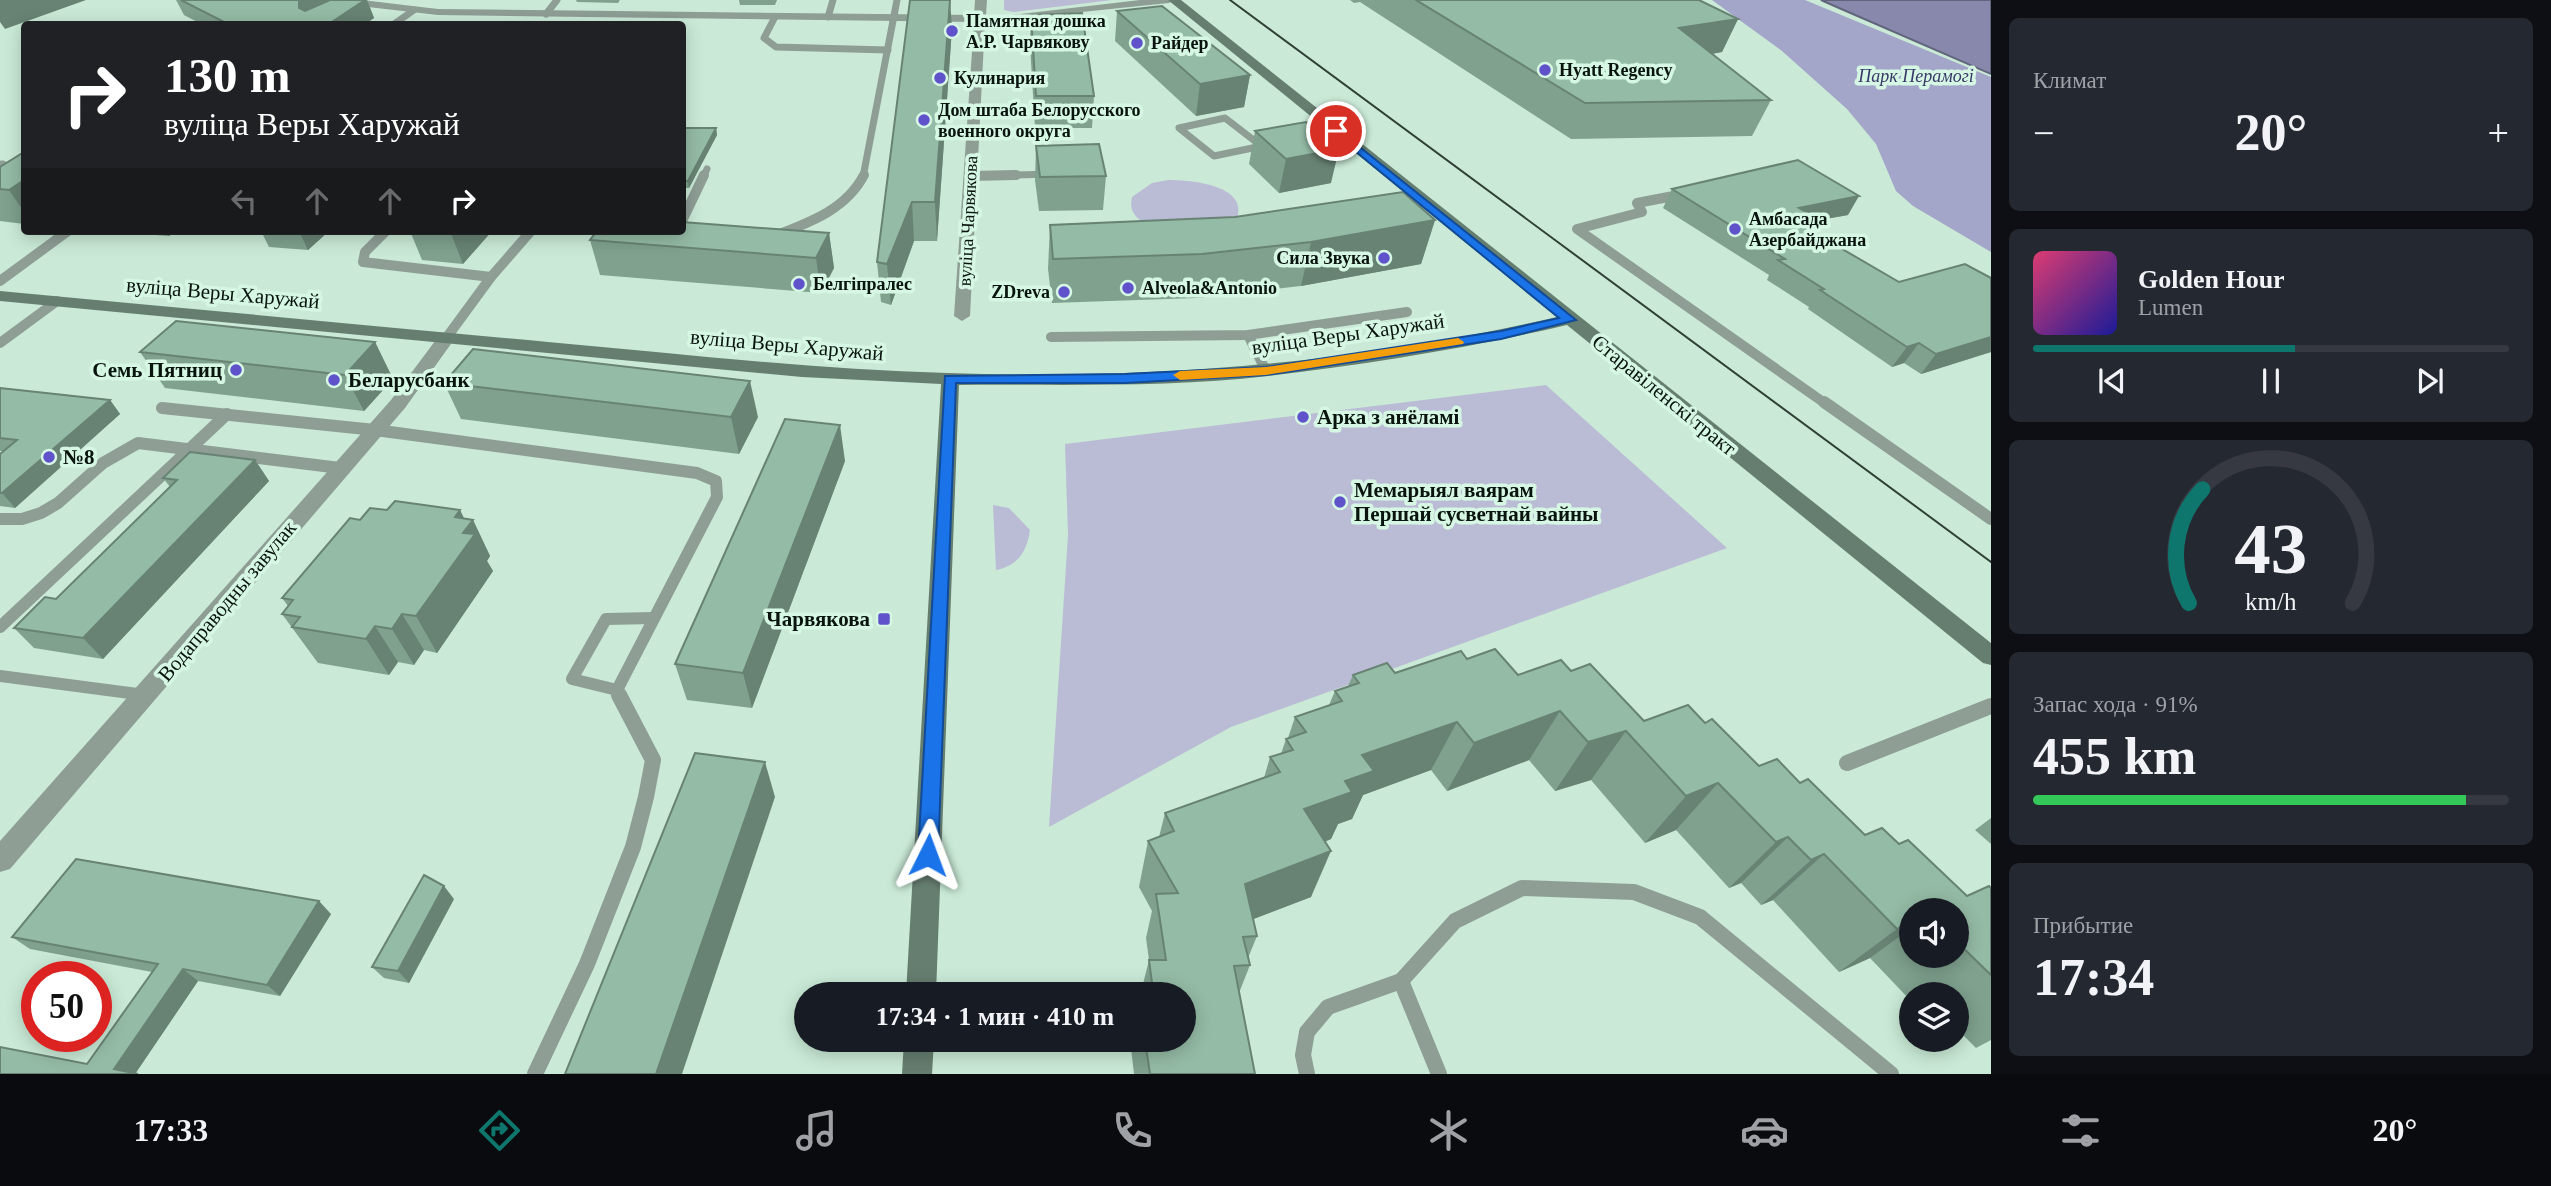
<!DOCTYPE html>
<html lang="ru">
<head>
<meta charset="utf-8">
<style>
	body { margin:0; font-family:Georgia,serif; background:#242831; color:#f1f3f6; height:100vh; display:flex; flex-direction:column; font-size:26px; white-space:nowrap }
	* { box-sizing:border-box; margin:0 }
	p { font-size:23px; color:#9ea1a6 }
	.icon { flex:none; width:38px; height:38px; fill:none; stroke:currentColor; stroke-width:2; stroke-linecap:round; stroke-linejoin:round }
	.map { position:relative; flex:1; overflow:hidden }
	.drawer { display:flex; flex-direction:column; gap:18px; padding:18px; background:#0d0f14; width:560px }
	.drawer>* { flex:none }
	.banner { position:absolute; left:21px; top:21px; width:665px; height:214px; border-radius:7px; box-shadow:0 4px 18px #0003; background:#202124; color:#fff; overflow:hidden }
	.controls { position:absolute; left:1899px; top:898px; display:grid; gap:14px }
	.controls a { display:grid; place-items:center; width:70px; height:70px; border-radius:50%; background:#171b24; box-shadow:0 4px 18px #0003; font-size:35px }
	.speed { position:absolute; left:21px; top:961px; display:flex; gap:14px; font-size:35px; font-weight:700; text-align:center }
	.speed>* { display:grid; place-content:center; width:91px; height:91px; border-radius:50%; background:#171b24; box-shadow:0 4px 18px #0003; line-height:1 }
	.speed .limit { border:10px solid #d22; background:#fff; color:#111 }
	.pin { position:absolute; display:grid; place-items:center; width:60px; height:60px; color:#fff; margin:-30px; border:4px solid #fff; border-radius:50%; box-shadow:0 2px 7px #0007 }
	.me { position:absolute; width:77px; margin:-38px; rotate:3deg; stroke-linejoin:round; filter:drop-shadow(0 0 5px #0008) }
	.turn { display:flex; align-items:center; gap:24px; height:147px; padding:0 28px; font-size:32px }
	.turn .icon { width:91px; height:91px; stroke-width:2.5 }
	.turn b { display:block; font-size:49px; line-height:60px }
	.lanes { display:flex; align-items:center; height:66px; padding:0 28px; background:#0003; justify-content:center; gap:35px; direction:ltr }
	.lanes .off { opacity:.35 }
	.big { font-size:52px; font-weight:600; line-height:1.1 }
	.drawer .widget { flex:1; display:flex; flex-direction:column; justify-content:center; gap:10px; min-width:0; padding:0 24px; border-radius:10px; background:#242831 }
	.drawer .dial { align-items:center; gap:0 }
	.dial svg { height:182px; overflow:visible; fill:none; stroke:#363941; stroke-width:7; stroke-linecap:round; text-anchor:middle }
	.dial text { fill:#f1f3f6; stroke:none }
	.song { display:flex; align-items:center; gap:21px }
	.cover { width:84px; height:84px; border-radius:10px; background:linear-gradient(135deg,hsl(340 70% 55%),hsl(240 70% 35%)) }
	.played { height:7px; border-radius:4px; background:linear-gradient(90deg,#0f766e 55%,#363941 55%) }
	.keys { display:flex; justify-content:space-around; direction:ltr }
	.heat { display:flex; justify-content:space-between; align-items:center; font-size:38px; direction:ltr }
	.charge { height:10px; border-radius:5px; background:linear-gradient(90deg,#34c759 91%,#363941 0) }
	.trip { position:absolute; left:794px; top:982px; width:402px; height:70px; border-radius:35px; background:#171b24; box-shadow:0 4px 18px #0003; font-weight:600; line-height:70px; text-align:center }
	.menu { display:flex; height:112px; justify-content:space-around; align-items:center; background:#090b0e; color:#9ea1a6 }
	.menu .icon { width:49px; height:49px }
	.menu .selected { color:#0f766e }
	.menu b { font-size:32px; color:#f1f3f6 }
	main { display:flex; flex:1; min-height:0 }
	.map>svg:first-child { display:block }
</style>
</head>
<body>
<main>
<div class="map">
<svg width="1991" height="1074" viewBox="0 0 1991 1074">
	<rect width="100%" height="100%" fill="#caead7"/>
	<g fill="#babbd4">
		<polygon points="1004,0 1112,0 1014,12 1004,10"/>
		<path d="M1168 180C1191 180 1251 185 1236 221L1143 223C1134 215 1129 210 1132 197L1152 183Z"/>
		<polygon points="1546,385 1727,548 1231,727 1049,827 1068,535 1065,444"/>
		<path d="M993 505 1009 508 1030 530C1027 551 1018 566 996 570Z"/>
	</g>
	<polygon fill="#a3a5c9" points="1712,0 1805,0 1991,77 1991,252 1913,206 1896,191 1876,144 1847,109 1782,51"/>
	<polygon fill="#8788ab" stroke="#61657c" stroke-width="2" points="1821,0 1991,0 1991,74 1839,8"/>
	<g fill="none" stroke-linecap="round" stroke-linejoin="round">
		<g stroke="#8e9e95" stroke-width="7">
			<polyline points="546,14 557,0"/>
			<polyline points="775,17 764,38 776,47 888,50"/>
			<polyline points="828,17 833,0"/>
			<polyline points="394,24 414,10"/>
			<polyline points="1306,138 1336,131"/>
			<polyline points="1260,145 1225,118 1179,128 1214,156 1267,145"/>
			<polyline points="0,164 3,164 0,165"/>
			<polyline points="971,176 1052,174"/>
			<polyline points="703,177 707,169"/>
			<polyline points="863,177 897,0"/>
		</g>
		<g stroke="#8e9e95" stroke-width="10">
			<polyline points="971,176 1016,175"/>
			<polyline points="1684,194 1637,203 1642,212 1577,229 1826,404"/>
			<polyline points="682,221 704,175"/>
			<polyline points="386,231 365,252 363,262 491,277"/>
			<path d="M777 235C811 222 846 209 864 175"/>
			<polyline points="0,281 68,231"/>
			<polyline points="1248,335 1266,371"/>
			<polyline points="447,337 491,277 531,231"/>
			<polyline points="1051,337 1248,335 1407,312"/>
			<polyline points="0,343 57,301"/>
		</g>
		<g stroke="#8e9e95" stroke-width="12">
			<polyline points="1824,402 1991,519"/>
			<polyline points="162,408 375,430 697,473 716,481 717,497 617,690 620,697"/>
			<polyline points="0,519 22,519 41,513 58,503 103,463 138,443 340,468"/>
			<polyline points="0,627 227,414"/>
			<polyline points="0,676 145,695"/>
			<polyline points="617,690 572,679 606,619 653,618"/>
		</g>
		<g stroke="#8e9e95" stroke-width="16">
			<polyline points="1847,763 1991,706"/>
			<polyline points="1401,981 1439,1074"/>
			<polyline points="535,1074 587,964 633,847 646,797 653,760 619,695"/>
			<polyline points="1307,1074 1303,1055 1307,1032 1328,1007 1401,981 1455,921 1522,888 1634,892 1700,917 1891,1074"/>
		</g>
		<g fill="#8e9e95" fill-rule="evenodd">
			<polygon points="362,0 438,9 974,15 975,0 987,0 986,15 1003,16 1140,0 1175,0 1169,3 985,22 970,316 962,321 954,316 974,22 438,15 359,6 353,3"/>
			<polygon points="447,332 456,337 405,408 10,869 0,872 0,841 391,400 441,333"/>
		</g>
		<g fill="#667e70" fill-rule="evenodd">
			<path d="M1168 0H1181L1991 643V665L1983 663 1567 325C1469 348 1368 364 1268 376 1166 388 1061 384 959 385L936 994H906L941 384 802 377 0 301V291C183 308 365 325 548 342 681 354 814 369 948 373 1152 380 1358 363 1557 317Z"/>
			<polygon points="904,1040 934,1040 932,1074 902,1074"/>
		</g>
		<polyline stroke="#304037" stroke-width="2" points="1230,0 1991,562"/>
	</g>
	<g fill="#7fa18e" fill-rule="evenodd">
		<polygon points="176,0 367,0 374,18 365,24 201,24 184,15"/>
		<polygon points="576,0 620,0 618,3 577,2"/>
		<polygon points="739,0 777,0 775,5 740,5"/>
		<polygon points="1350,0 1699,0 1738,19 1722,52 1712,54 1771,100 1752,136 1571,139 1360,2 1354,3"/>
		<polygon points="1117,11 1250,75 1244,107 1196,116 1115,41"/>
		<polygon points="1031,15 1094,96 1092,128 1035,128 1030,45"/>
		<polygon points="952,28 937,241 914,241 891,305 881,302 877,262"/>
		<polygon points="682,128 716,128 717,135 689,188 682,188"/>
		<polygon points="1255,131 1331,183 1279,193 1249,164"/>
		<polygon points="1036,146 1106,176 1103,210 1039,211 1035,180"/>
		<polygon points="24,152 24,224 0,221 0,167"/>
		<polygon points="1672,189 1848,215 1820,220 1813,232 1899,282 1991,278 1991,352 1921,374 1904,363 1892,367 1808,309 1809,307 1767,280 1769,275 1663,208"/>
		<polygon points="1435,220 1421,264 1301,286 1196,298 1052,303 1048,269 1050,225"/>
		<polygon points="127,231 175,231 169,236 128,233"/>
		<polygon points="261,231 329,231 308,250 269,247"/>
		<polygon points="410,231 492,231 463,264 422,260"/>
		<polygon points="829,233 834,268 821,293 600,275 590,240"/>
		<polygon points="375,342 393,379 364,411 165,388 140,352"/>
		<polygon points="444,383 758,417 739,454 461,419"/>
		<polygon points="0,388 110,400 120,414 15,508 0,506 0,454 3,451 0,451"/>
		<polygon points="255,460 269,481 103,659 34,648 14,628 56,599 170,487 163,478"/>
		<polygon points="845,461 752,708 687,700 675,664"/>
		<polygon points="460,510 463,518 473,520 490,556 487,561 493,571 437,653 424,650 414,665 398,662 389,675 318,663 282,614 288,606 282,598 360,520"/>
		<path d="M1467 659 1518 675 1571 671 1644 721 1705 723 1759 766 1800 783 1865 835 1899 844 1967 896 1991 888V1040L1976 1048 1956 1028V994H1911V1001L1870 958 1839 972 1773 900 1761 905 1741 883 1729 888 1676 830 1645 843 1591 780 1555 791 1529 760 1447 791 1431 770 1363 795 1352 819 1338 824 1331 839 1325 842 1311 897 1253 919 1257 936 1248 958 1250 965 1239 993 1255 1074H1134L1130 1040H1185V994H1138V993L1141 992 1149 960 1146 938 1152 911 1139 887 1148 841 1159 837 1165 813 1264 778 1270 757 1281 754 1286 739 1288 738 1295 717 1329 705 1335 691 1348 686 1353 675 1395 673ZM1911 910H1956V956H1911Z"/>
		<polygon points="1991,818 1991,844 1975,830"/>
		<polygon points="454,899 409,983 384,978 372,967"/>
		<polygon points="331,914 280,996 198,981 135,1074 87,1064 152,972 30,949 12,937"/>
	</g>
	<g fill="#688374">
		<polygon points="0,0 86,0 5,29 0,22"/>
		<polygon points="303,0 336,0 308,21 299,8 299,2"/>
		<polygon points="365,0 367,0 374,18 365,24 332,22"/>
		<polygon points="950,0 952,28 937,241 935,202"/>
		<polygon points="1738,19 1722,52 1664,62 1679,28"/>
		<polygon points="1250,75 1244,107 1196,116 1200,84"/>
		<polygon points="716,128 717,135 689,188 688,181"/>
		<polygon points="1339,149 1331,183 1279,193 1286,159"/>
		<polygon points="24,180 24,212 9,190"/>
		<polygon points="1859,196 1848,215 1820,220 1809,239 1788,227 1799,208"/>
		<polygon points="912,202 914,241 891,305 887,264"/>
		<polygon points="1435,220 1421,264 1301,286 1311,242"/>
		<polygon points="165,231 175,231 169,236"/>
		<polygon points="299,231 329,231 308,250"/>
		<polygon points="450,231 492,231 463,264"/>
		<polygon points="829,233 834,268 821,293 816,258"/>
		<polygon points="1991,337 1991,352 1921,374 1936,354"/>
		<polygon points="375,342 393,379 364,411 345,375"/>
		<polygon points="1919,343 1904,363 1892,367 1907,347"/>
		<polygon points="750,381 758,417 739,454 731,417"/>
		<polygon points="110,400 120,414 15,508 2,493"/>
		<polygon points="840,425 845,461 752,708 743,673"/>
		<polygon points="255,460 269,481 103,659 83,638"/>
		<polygon points="460,510 468,526 473,520 490,556 487,561 493,571 437,653 416,616 455,517"/>
		<polygon points="402,614 424,650 414,665 392,629"/>
		<polygon points="375,626 398,662 389,675 366,639"/>
		<polygon points="1560,711 1529,760 1447,791 1474,743"/>
		<polygon points="1457,722 1431,770 1363,795 1352,819 1338,824 1331,839 1285,856 1304,809 1345,781 1362,755"/>
		<polygon points="1626,731 1591,780 1555,791 1588,742"/>
		<polygon points="765,762 775,797 682,1074 656,1074"/>
		<polygon points="1718,783 1676,830 1645,843 1686,796"/>
		<polygon points="1788,837 1741,883 1729,888 1776,842"/>
		<polygon points="1331,851 1311,897 1230,928 1245,884"/>
		<polygon points="1824,854 1773,900 1761,905 1811,860"/>
		<polygon points="444,886 454,899 409,983 398,971"/>
		<polygon points="319,901 331,914 280,996 267,985"/>
		<polygon points="1911,923 1911,928 1870,958 1839,972 1897,929"/>
		<polygon points="183,969 198,981 135,1074 114,1069"/>
	</g>
	<g fill="#94bba5" stroke="#688374" stroke-width="2">
		<polygon points="181,0 303,0 299,2 299,8 305,11 330,0 365,0 332,22 365,24 238,24 224,22"/>
		<polygon points="910,0 950,0 935,202 912,202 887,264 877,262"/>
		<polygon points="1416,0 1699,0 1738,19 1679,28 1771,100 1585,103"/>
		<polygon points="1162,6 1250,75 1200,84 1117,11"/>
		<polygon points="1082,13 1094,96 1036,96 1031,15"/>
		<polygon points="1306,122 1339,149 1286,159 1255,131"/>
		<polygon points="682,128 716,128 688,181 682,181"/>
		<polygon points="1099,144 1106,176 1040,177 1036,146"/>
		<polygon points="24,152 24,180 9,190 0,189 0,167"/>
		<polygon points="1798,160 1859,196 1799,208 1820,220 1801,225 1899,282 1965,264 1991,278 1991,337 1936,354 1919,343 1907,347 1820,290 1824,289 1778,260 1785,259 1672,189"/>
		<polygon points="1403,192 1435,220 1311,242 1202,254 1053,259 1050,225 1235,217"/>
		<polygon points="682,222 829,233 816,258 590,240 597,231 682,231"/>
		<polygon points="176,321 375,342 345,375 140,352"/>
		<polygon points="473,349 750,381 731,417 444,383"/>
		<polygon points="0,388 110,400 2,493 0,493 0,454 17,440 0,438"/>
		<polygon points="785,419 840,425 743,673 675,664"/>
		<polygon points="190,452 255,460 83,638 14,628 45,597 56,599 177,480 163,478"/>
		<polygon points="395,501 460,510 455,517 473,520 463,533 475,534 416,616 402,614 392,629 375,626 366,639 292,627 300,617 282,614 293,600 282,598 350,518 360,520 370,508 387,510"/>
		<polygon points="1495,649 1518,675 1561,660 1571,671 1590,664 1644,721 1688,705 1705,723 1712,719 1759,766 1777,759 1800,783 1808,779 1865,835 1882,828 1899,844 1908,840 1967,896 1989,886 1991,888 1991,975 1956,941 1956,910 1911,910 1911,923 1897,929 1824,854 1811,860 1788,837 1776,842 1718,783 1686,796 1626,731 1588,742 1560,711 1474,743 1457,722 1362,755 1374,771 1345,781 1352,792 1304,809 1331,851 1245,884 1257,936 1243,937 1250,965 1234,966 1255,1074 1150,1074 1145,1040 1185,1040 1185,994 1138,994 1138,993 1153,991 1149,960 1166,960 1156,894 1178,893 1148,841 1174,831 1165,813 1280,772 1270,757 1293,750 1286,739 1306,732 1295,717 1342,701 1335,691 1359,683 1353,675 1387,663 1395,673 1461,651 1467,659"/>
		<polygon points="695,753 765,762 656,1074 565,1074"/>
		<polygon points="76,859 319,901 267,985 183,969 114,1069 138,1074 0,1074 0,1047 87,1064 158,964 12,937"/>
		<polygon points="424,875 444,886 398,971 372,967"/>
	</g>
	<polygon fill="#1a73e8" stroke="#114b97" stroke-width="2" points="1336,128 1576,320 1501,339 1266,375 1125,383 956,383 938,855 935,861 928,864 921,861 918,855 945,376 1125,374 1266,367 1501,331 1559,318 1333,133 1331,131"/>
	<polygon fill="#f59e0b" points="1458,338 1464,342 1463,344 1266,375 1180,380 1173,375 1180,371 1266,367"/>
	<g fill="#5f52ca" stroke="#d7f7e5" stroke-width="2.5">
		<circle cx="952" cy="31" r="7"/>
		<circle cx="1137" cy="43" r="7"/>
		<circle cx="1545" cy="70" r="7"/>
		<circle cx="940" cy="78" r="7"/>
		<circle cx="924" cy="120" r="7"/>
		<circle cx="1735" cy="229" r="7"/>
		<circle cx="1384" cy="258" r="7"/>
		<circle cx="799" cy="284" r="7"/>
		<circle cx="1128" cy="288" r="7"/>
		<circle cx="1064" cy="292" r="7"/>
		<circle cx="236" cy="370" r="7"/>
		<circle cx="334" cy="380" r="7"/>
		<circle cx="1303" cy="417" r="7"/>
		<circle cx="49" cy="457" r="7"/>
		<circle cx="1340" cy="502" r="7"/>
		<rect x="877" y="612" width="14" height="14" rx="3.5"/>
	</g>
	<g text-anchor="middle" dominant-baseline="central" stroke-width="7" stroke-linejoin="round" paint-order="stroke">
		<g font-size="18" font-weight="bold" fill="#09140e" stroke="#d7f7e5" text-anchor="start">
			<text x="966" y="21">Памятная дошка<tspan x="966" dy="21">А.Р. Чарвякову</tspan></text>
			<text x="1151" y="43">Райдер</text>
			<text x="1559" y="70">Hyatt Regency</text>
			<text x="954" y="78">Кулинария</text>
			<text x="938" y="110">Дом штаба Белорусского<tspan x="938" dy="21">военного округа</tspan></text>
			<text x="1749" y="219">Амбасада<tspan x="1749" dy="21">Азербайджана</tspan></text>
			<text x="1370" y="258" text-anchor="end">Сила Звука</text>
			<text x="813" y="284">Белгіпралес</text>
			<text x="1142" y="288">Alveola&amp;Antonio</text>
			<text x="1050" y="292" text-anchor="end">ZDreva</text>
		</g>
		<g font-size="18" font-style="italic" fill="#383767" stroke="#d7f7e5">
			<text x="1916" y="76">Парк Перамогі</text>
		</g>
		<g font-size="18" fill="#09140e" stroke="#d7f7e5">
			<text transform="translate(968 221) rotate(-87)">вуліца Чарвякова</text>
		</g>
		<g font-size="21" fill="#09140e" stroke="#d7f7e5">
			<text transform="translate(223 293) rotate(5)">вуліца Веры Харужай</text>
			<text transform="translate(1348 334) rotate(-8)">вуліца Веры Харужай</text>
			<text transform="translate(787 345) rotate(5)">вуліца Веры Харужай</text>
			<text transform="translate(1664 395) rotate(39)">Старавіленскі тракт</text>
			<text transform="translate(227 601) rotate(-50)">Водаправодны завулак</text>
		</g>
		<g font-size="21" font-weight="bold" fill="#09140e" stroke="#d7f7e5" text-anchor="start">
			<text x="222" y="370" text-anchor="end">Семь Пятниц</text>
			<text x="348" y="380">Беларусбанк</text>
			<text x="1317" y="417">Арка з анёламі</text>
			<text x="63" y="457">№8</text>
			<text x="1354" y="490">Мемарыял ваярам<tspan x="1354" dy="24">Першай сусветнай вайны</tspan></text>
			<text x="870" y="619" text-anchor="end">Чарвякова</text>
		</g>
	</g>
</svg>
<div class="controls">
<a><svg class="icon" aria-label="sound" viewBox="0 0 24 24"><path d="M4 9h4l5-4v14l-5-4H4zM17 9q2 3 0 6"/></svg></a>
<a><svg class="icon" aria-label="layers" viewBox="0 0 24 24"><path d="M12 4l9 5-9 5-9-5zM3 14l9 5 9-5"/></svg></a>
</div>
<div class="speed"><div class="limit">50</div></div>
<div class="pin" style="left:1336px;top:131px;background:#d93025"><svg class="icon" aria-label="arrive" viewBox="0 0 24 24"><path d="M6 21V4h12l-3 4 3 4H6"/></svg></div>
<svg class="me" style="left:928px;top:855px" viewBox="-20 -20 40 40"><path d="M0-17L14 15 0 8-14 15z" fill="#1a73e8" stroke="#fff" stroke-width="4"/></svg>
<div class="trip">17:34 · 1 мин · 410 m</div>
<div class="banner">
<div class="turn"><svg class="icon" aria-label="right" viewBox="0 0 24 24"><path d="M7 20v-9h11M14 6l5 5-5 5"/></svg><div><b>130 m</b>вуліца Веры Харужай</div></div>
<div class="lanes"><svg class="icon off" aria-label="left" viewBox="0 0 24 24"><path d="M17 20v-9H6M10 6l-5 5 5 5"/></svg><svg class="icon off" aria-label="ahead" viewBox="0 0 24 24"><path d="M12 20V5M6 11l6-6 6 6"/></svg><svg class="icon off" aria-label="ahead" viewBox="0 0 24 24"><path d="M12 20V5M6 11l6-6 6 6"/></svg><svg class="icon" aria-label="right" viewBox="0 0 24 24"><path d="M7 20v-9h11M14 6l5 5-5 5"/></svg></div>
</div>
</div>
<section class="drawer">
<div class="widget"><p>Климат</p>
<div class="heat"><a>−</a><b class="big">20°</b><a>+</a></div>
</div>
<div class="widget">
<div class="song"><i class="cover"></i><div><b>Golden Hour</b><p>Lumen</p></div></div>
<div class="played"></div>
<div class="keys"><svg class="icon" aria-label="previous" viewBox="0 0 24 24"><path d="M18 5L8 12l10 7zM5 5v14"/></svg><svg class="icon" aria-label="pause" viewBox="0 0 24 24"><path d="M8 5v14M16 5v14"/></svg><svg class="icon" aria-label="next" viewBox="0 0 24 24"><path d="M6 5l10 7-10 7zM19 5v14"/></svg></div>
</div>
<div class="widget dial"><svg viewBox="0 0 100 80">
<path d="M14 69A42 42 0 1 1 86 69"/>
<path d="M14 69A42 42 0 0 1 20 19" stroke="#0f766e"/>
<text x="50" y="56" font-size="32" font-weight="700">43</text>
<text x="50" y="72" font-size="11">km/h</text>
</svg></div>
<div class="widget"><p>Запас хода · 91%</p><b class="big">455 km</b><div class="charge"></div></div>
<div class="widget"><p>Прибытие</p><b class="big">17:34</b></div>
</section>
</main>
<nav class="menu">
<b>17:33</b>
<svg class="icon selected" aria-label="directions" viewBox="0 0 24 24"><path d="M12 3l9 9-9 9-9-9zM9 14v-3h6M13 9l2 2-2 2"/></svg>
<svg class="icon" aria-label="music" viewBox="0 0 24 24"><path d="M9 18V5l10-2v13"/><circle cx="6" cy="18" r="3"/><circle cx="16" cy="16" r="3"/></svg>
<svg class="icon" aria-label="phone" viewBox="0 0 24 24"><path d="M5 4h4l2 5-3 2q2 4 5 5l2-3 5 2v4C11 20 4 13 5 4z"/></svg>
<svg class="icon" aria-label="climate" viewBox="0 0 24 24"><path d="M12 3v18M4 7l16 10M4 17L20 7"/></svg>
<svg class="icon" aria-label="car" viewBox="0 0 24 24"><path d="M5 17H2v-5l4-1 3-4h7l3 4 3 1v5h-3M9 17h6M6 11h13"/><circle cx="7" cy="17" r="2"/><circle cx="17" cy="17" r="2"/></svg>
<svg class="icon" aria-label="filters" viewBox="0 0 24 24"><path d="M4 7h16M4 17h16"/><circle cx="9" cy="7" r="2"/><circle cx="15" cy="17" r="2"/></svg>
<b>20°</b>
</nav>
</body>
</html>
